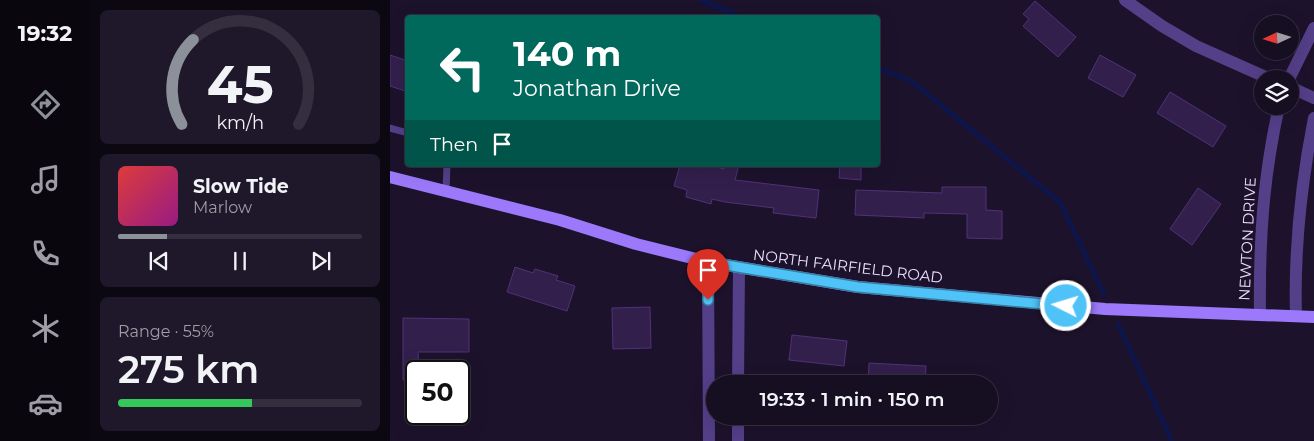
<!DOCTYPE html>
<html lang="en">
<head>
<meta charset="utf-8">
<style>
	body { margin:0; font-family:Montserrat,sans-serif; background:#1f172a; color:#f1f3f6; height:100vh; display:flex; flex-direction:column; font-size:19px; white-space:nowrap }
	* { box-sizing:border-box; margin:0 }
	p { font-size:16px; color:#9e9ca5 }
	.icon { flex:none; width:28px; height:28px; fill:none; stroke:currentColor; stroke-width:2; stroke-linecap:round; stroke-linejoin:round }
	.map { position:relative; flex:1; overflow:hidden }
	.panel { display:flex; flex-direction:column; gap:10px; padding:10px; background:#0c0812; width:300px }
	.panel>* { flex:none }
	.top-card { position:absolute; left:15px; top:15px; width:475px; height:152px; border-radius:5px; box-shadow:0 5px 20px #0002,0 0 0 1px #352e3f; background:#00695c; color:#fff; overflow:hidden }
	.needle { width:32px; rotate:266deg }
	.buttons { position:absolute; left:864px; top:15px; display:grid; gap:10px }
	.buttons a { display:grid; place-items:center; width:45px; height:45px; border-radius:50%; background:#160e21; box-shadow:0 5px 20px #0002,0 0 0 1px #352e3f; font-size:25px }
	.speed { position:absolute; left:15px; top:360px; display:flex; gap:10px; font-size:25px; font-weight:700; text-align:center }
	.speed>* { display:grid; place-content:center; width:65px; height:65px; border-radius:50%; background:#160e21; box-shadow:0 5px 20px #0002,0 0 0 1px #352e3f; line-height:1 }
	.speed .limit { border:2px solid #111; border-radius:8px; background:#fff; color:#111 }
	.pin { position:absolute; display:grid; place-items:center; width:42px; height:42px; color:#fff; margin:-51px -21px; border-radius:50% 50% 50% 0; rotate:-45deg; box-shadow:0 0 5px #0007 }
	.pin .icon { rotate:45deg }
	.me { position:absolute; width:55px; margin:-28px; rotate:275deg; stroke-linejoin:round; filter:drop-shadow(0 0 4px #0008) }
	.turn { display:flex; align-items:center; gap:18px; height:105px; padding:0 25px; font-size:22px }
	.turn .icon { width:65px; height:65px; stroke-width:2.5 }
	.turn b { display:block; font-size:35px; line-height:42px }
	.then { display:flex; align-items:center; height:48px; padding:0 25px; background:#0003; gap:10px; font-size:19px }
	.big { font-size:38px; font-weight:600; line-height:1.1 }
	.panel .widget { flex:1; display:flex; flex-direction:column; justify-content:center; gap:8px; min-width:0; padding:0 18px; border-radius:8px; background:#1f172a }
	.panel .dial { align-items:center; gap:0 }
	.dial svg { height:130px; overflow:visible; fill:none; stroke:#352e3f; stroke-width:7; stroke-linecap:round; text-anchor:middle }
	.dial text { fill:#f1f3f6; stroke:none }
	.song { display:flex; align-items:center; gap:15px }
	.cover { width:60px; height:60px; border-radius:8px; background:linear-gradient(135deg,hsl(0 70% 55%),hsl(310 70% 35%)) }
	.played { height:5px; border-radius:2px; background:linear-gradient(90deg,#8c9099 20%,#352e3f 20%) }
	.keys { display:flex; justify-content:space-around; direction:ltr }
	.charge { height:8px; border-radius:4px; background:linear-gradient(90deg,#34c759 55%,#352e3f 0) }
	.trip { position:absolute; left:316px; top:375px; width:292px; height:50px; border-radius:25px; background:#160e21; box-shadow:0 5px 20px #0002,0 0 0 1px #352e3f; font-weight:600; line-height:50px; text-align:center }
	main { display:flex; flex:1; min-height:0 }
	.dock { display:flex; flex-direction:column; width:90px; justify-content:space-around; align-items:center; background:#09060d; color:#9e9ca5 }
	.dock .icon { width:35px; height:35px }
	.dock .selected { color:#8c9099 }
	.dock b { font-size:22px; color:#f1f3f6 }
	.map>svg:first-child { display:block }
</style>
</head>
<body>
<main>
<nav class="dock">
<b>19:32</b>
<svg class="icon selected" aria-label="directions" viewBox="0 0 24 24"><path d="M12 3l9 9-9 9-9-9zM9 14v-3h6M13 9l2 2-2 2"/></svg>
<svg class="icon" aria-label="music" viewBox="0 0 24 24"><path d="M9 18V5l10-2v13"/><circle cx="6" cy="18" r="3"/><circle cx="16" cy="16" r="3"/></svg>
<svg class="icon" aria-label="phone" viewBox="0 0 24 24"><path d="M5 4h4l2 5-3 2q2 4 5 5l2-3 5 2v4C11 20 4 13 5 4z"/></svg>
<svg class="icon" aria-label="climate" viewBox="0 0 24 24"><path d="M12 3v18M4 7l16 10M4 17L20 7"/></svg>
<svg class="icon" aria-label="car" viewBox="0 0 24 24"><path d="M5 17H2v-5l4-1 3-4h7l3 4 3 1v5h-3M9 17h6M6 11h13"/><circle cx="7" cy="17" r="2"/><circle cx="17" cy="17" r="2"/></svg>
</nav>
<section class="panel">
<div class="widget dial"><svg viewBox="0 0 100 80">
<path d="M14 69A42 42 0 1 1 86 69"/>
<path d="M14 69A42 42 0 0 1 21 17" stroke="#8c9099"/>
<text x="50" y="56" font-size="32" font-weight="700">45</text>
<text x="50" y="72" font-size="11">km/h</text>
</svg></div>
<div class="widget">
<div class="song"><i class="cover"></i><div><b>Slow Tide</b><p>Marlow</p></div></div>
<div class="played"></div>
<div class="keys"><svg class="icon" aria-label="previous" viewBox="0 0 24 24"><path d="M18 5L8 12l10 7zM5 5v14"/></svg><svg class="icon" aria-label="pause" viewBox="0 0 24 24"><path d="M8 5v14M16 5v14"/></svg><svg class="icon" aria-label="next" viewBox="0 0 24 24"><path d="M6 5l10 7-10 7zM19 5v14"/></svg></div>
</div>
<div class="widget"><p>Range · 55%</p><b class="big">275 km</b><div class="charge"></div></div>
</section>
<div class="map">
<svg width="924" height="441" viewBox="0 0 924 441">
	<rect width="100%" height="100%" fill="#1d122c"/>
	<g fill="none" stroke-linecap="round" stroke-linejoin="round">
		<g stroke="#0d154a" stroke-width="5">
			<polyline points="311,0 354,18"/>
			<polyline points="488,68 521,81 670,202 714,294"/>
			<polyline points="728,324 782,441"/>
		</g>
	</g>
	<g fill="#331f4c" stroke="#503277">
		<polygon points="645,1 686,37 668,57 633,26 639,19 633,14"/>
		<polygon points="0,55 18,61 18,92 0,86"/>
		<polygon points="710,55 746,75 733,97 698,78"/>
		<polygon points="780,92 836,126 823,147 767,113"/>
		<polygon points="290,165 307,168 308,165 320,165 334,169 335,165 349,165 345,180 429,190 426,218 383,213 384,208 335,202 322,199 321,204 296,197 297,190 284,186"/>
		<polygon points="450,165 471,165 471,180 449,178"/>
		<polygon points="552,187 596,187 596,210 612,211 612,239 577,238 577,214 534,213 534,218 465,215 466,190 552,193"/>
		<polygon points="808,188 831,204 802,245 780,229"/>
		<polygon points="125,267 143,273 145,269 168,276 166,280 185,286 177,311 117,292"/>
		<polygon points="260,307 261,348 223,349 222,308"/>
		<polygon points="13,318 79,319 79,352 28,352 29,371 26,371 26,380 13,380"/>
		<polygon points="402,335 457,341 454,366 399,360"/>
		<polygon points="479,363 536,366 535,384 478,384"/>
	</g>
	<g fill="none" stroke-linecap="round" stroke-linejoin="round">
		<g stroke="#543f89" stroke-width="7">
			<polyline points="0,128 18,133"/>
			<polyline points="56,191 57,165"/>
		</g>
		<g stroke="#543f89" stroke-width="12">
			<polyline points="735,0 772,26 806,46 880,79"/>
			<polyline points="899,79 924,28"/>
			<polyline points="900,87 924,98"/>
			<polyline points="318,262 319,441"/>
			<path d="M870 315C869 241 873 178 889 106"/>
			<path d="M906 316C904 249 911 184 924 118"/>
			<polyline points="348,384 349,268"/>
			<polyline points="348,441 348,416"/>
		</g>
		<polyline stroke="#9b79fa" stroke-width="12" points="0,177 170,220 246,244 318,262 468,287 715,309 924,317"/>
	</g>
	<g fill="none" stroke-linecap="round" stroke-linejoin="round">
		<g stroke="#337fa1" stroke-width="12">
			<polyline id="route" points="318,300 318,262 468,287 676,306"/>
		</g>
		<use href="#route" stroke="#4fc3f7" stroke-width="9"/>
	</g>
	<g text-anchor="middle" dominant-baseline="central" stroke-width="5" stroke-linejoin="round" paint-order="stroke">
		<g font-size="15" fill="#e9defe" stroke="#1d122c">
			<text transform="translate(857 239) rotate(-87)">NEWTON DRIVE</text>
			<text transform="translate(458 266) rotate(7)">NORTH FAIRFIELD ROAD</text>
		</g>
	</g>
</svg>
<div class="buttons">
<a><svg class="needle" viewBox="-14 -14 28 28"><path d="M0-13l5 13h-10z" fill="#e53935"/><path d="M0 13l5-13h-10z" fill="#9e9ca5"/></svg></a>
<a><svg class="icon" aria-label="layers" viewBox="0 0 24 24"><path d="M12 4l9 5-9 5-9-5zM3 14l9 5 9-5"/></svg></a>
</div>
<div class="speed"><div class="limit">50</div></div>
<div class="pin" style="left:318px;top:300px;background:#d93025"><svg class="icon" aria-label="arrive" viewBox="0 0 24 24"><path d="M6 21V4h12l-3 4 3 4H6"/></svg></div>
<svg class="me" style="left:676px;top:306px" viewBox="-20 -20 40 40"><circle r="17" fill="#4fc3f7" stroke="#fff" stroke-width="3"/><path d="M0-11L8 9 0 5-8 9z" fill="#fff"/></svg>
<div class="trip">19:33 · 1 min · 150 m</div>
<div class="top-card">
<div class="turn"><svg class="icon" aria-label="left" viewBox="0 0 24 24"><path d="M17 20v-9H6M10 6l-5 5 5 5"/></svg><div><b>140 m</b>Jonathan Drive</div></div>
<div class="then">Then<svg class="icon" aria-label="arrive" viewBox="0 0 24 24"><path d="M6 21V4h12l-3 4 3 4H6"/></svg></div>
</div>
</div>
</main>
</body>
</html>
